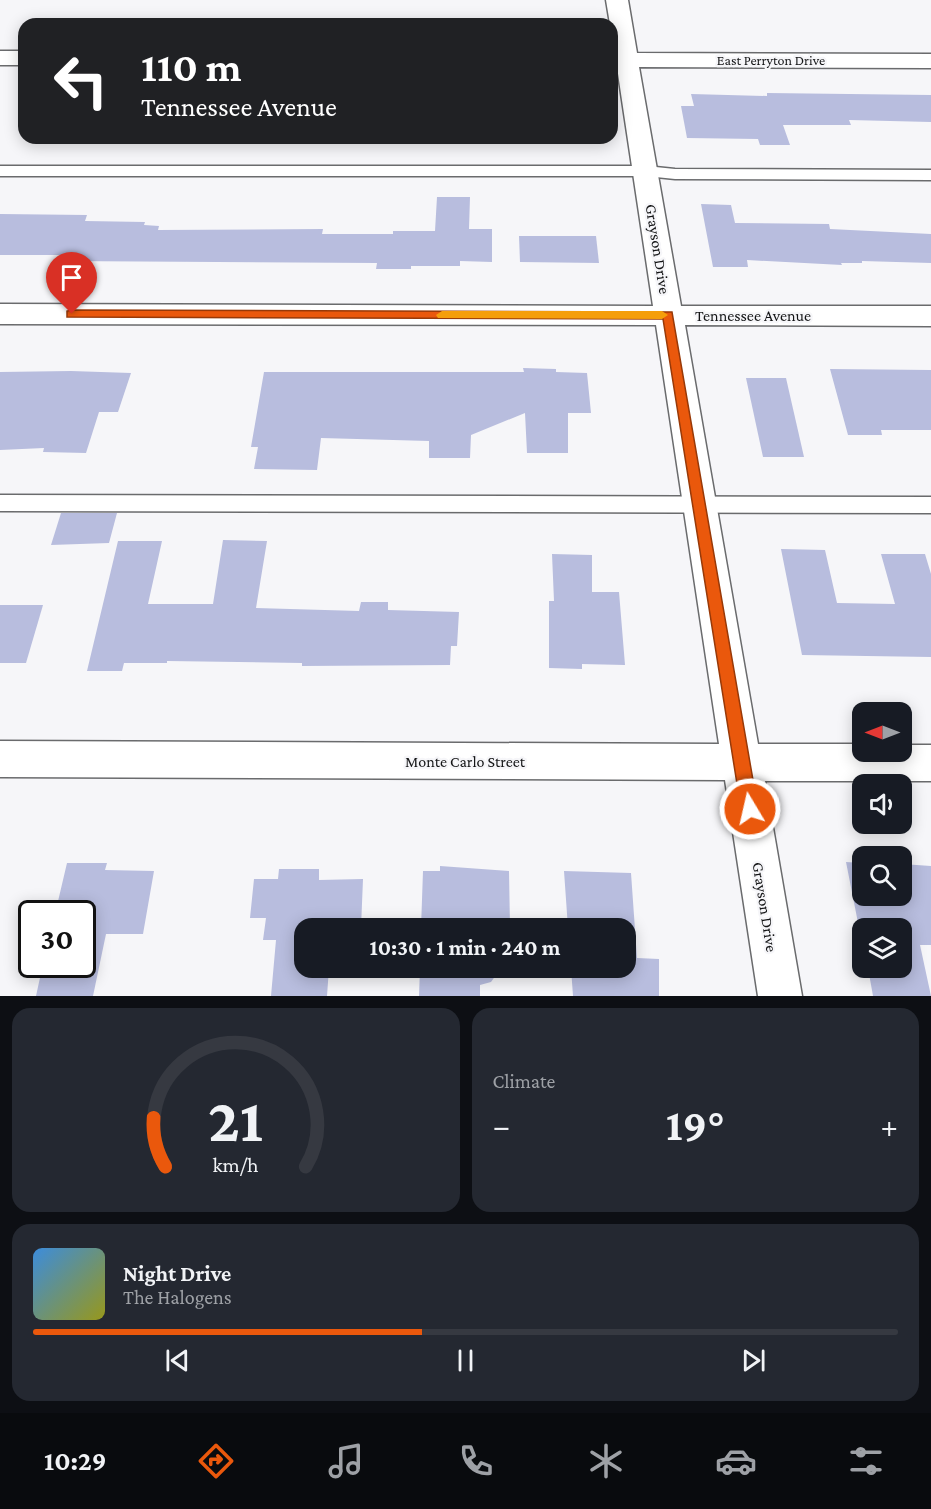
<!DOCTYPE html>
<html lang="en">
<head>
<meta charset="utf-8">
<style>
	body { margin:0; font-family:"Crimson Pro",serif; background:#242831; color:#f1f3f6; height:100vh; display:flex; flex-direction:column; font-size:22px; white-space:nowrap }
	* { box-sizing:border-box; margin:0 }
	p { font-size:20px; color:#9ea1a6 }
	.icon { flex:none; width:33px; height:33px; fill:none; stroke:currentColor; stroke-width:2; stroke-linecap:round; stroke-linejoin:round }
	.map { position:relative; height:996px; overflow:hidden }
	.details { display:flex; flex-direction:column; gap:12px; padding:12px; background:#0d0f14; flex:1 }
	.details>* { flex:none }
	.banner { position:absolute; left:18px; top:18px; width:600px; height:126px; border-radius:18px; box-shadow:0 3px 15px #0003; background:#202124; color:#fff; overflow:hidden }
	.needle { width:39px; rotate:270deg }
	.controls { position:absolute; left:852px; top:702px; display:grid; gap:12px }
	.controls a { display:grid; place-items:center; width:60px; height:60px; border-radius:12px; background:#171b24; box-shadow:0 3px 15px #0003; font-size:30px }
	.speed { position:absolute; left:18px; top:900px; display:flex; gap:12px; font-size:30px; font-weight:700; text-align:center }
	.speed>* { display:grid; place-content:center; width:78px; height:78px; border-radius:50%; background:#171b24; box-shadow:0 3px 15px #0003; line-height:1 }
	.speed .limit { border:3px solid #111; border-radius:9px; background:#fff; color:#111 }
	.pin { position:absolute; display:grid; place-items:center; width:51px; height:51px; color:#fff; margin:-62px -26px; border-radius:50% 50% 50% 0; rotate:-45deg; box-shadow:0 0 6px #0007 }
	.pin .icon { rotate:45deg }
	.me { position:absolute; width:66px; margin:-33px; rotate:351deg; stroke-linejoin:round; filter:drop-shadow(0 0 4px #0008) }
	.turn { display:flex; align-items:center; gap:21px; height:126px; padding:0 24px; font-size:27px }
	.turn .icon { width:78px; height:78px; stroke-width:2.5 }
	.turn b { display:block; font-size:42px; line-height:51px }
	.big { font-size:45px; font-weight:700; line-height:1.1 }
	.details .tile { flex:1; display:flex; flex-direction:column; justify-content:center; gap:9px; min-width:0; padding:0 21px; border-radius:18px; background:#242831 }
	.details .dial { align-items:center; gap:0 }
	.dial svg { height:156px; overflow:visible; fill:none; stroke:#363941; stroke-width:7; stroke-linecap:round; text-anchor:middle }
	.dial text { fill:#f1f3f6; stroke:none }
	.song { display:flex; align-items:center; gap:18px }
	.cover { width:72px; height:72px; border-radius:9px; background:linear-gradient(135deg,hsl(210 70% 55%),hsl(60 70% 35%)) }
	.played { height:6px; border-radius:3px; background:linear-gradient(90deg,#ea580c 45%,#363941 45%) }
	.keys { display:flex; justify-content:space-around; direction:ltr }
	.heat { display:flex; justify-content:space-between; align-items:center; font-size:33px; direction:ltr }
	.details .tiles { flex:1; display:grid; gap:12px; grid-template-columns:1fr 1fr }
	.tile:last-child { grid-column:span 2 }
	.trip { position:absolute; left:294px; top:918px; width:342px; height:60px; border-radius:18px; background:#171b24; box-shadow:0 3px 15px #0003; font-weight:700; line-height:60px; text-align:center }
	.tab-bar { display:flex; height:96px; justify-content:space-around; align-items:center; background:#090b0e; color:#9ea1a6 }
	.tab-bar .icon { width:42px; height:42px }
	.tab-bar .on { color:#ea580c }
	.tab-bar b { font-size:27px; color:#f1f3f6 }
	.map>svg:first-child { display:block }
</style>
</head>
<body>
<div class="map">
<svg width="931" height="996" viewBox="0 0 931 996">
	<rect width="100%" height="100%" fill="#f6f6f9"/>
	<g fill="#b8bdde">
		<polygon points="767,93 931,95 931,122 849,120 851,125 783,125 790,145 760,145 758,139 687,138 681,106 694,106 691,94 767,96"/>
		<polygon points="437,197 470,197 469,229 492,229 492,262 460,261 460,266 411,266 411,269 376,269 377,263 61,261 63,255 0,255 0,214 87,215 85,221 145,222 144,225 159,226 158,230 323,229 322,234 393,234 393,231 435,231"/>
		<polygon points="701,204 731,205 735,223 829,224 830,229 931,234 931,263 862,261 862,263 841,263 842,265 747,260 748,267 713,267"/>
		<polygon points="519,236 596,236 599,263 520,262"/>
		<polygon points="523,368 556,369 556,372 587,373 591,413 568,413 568,453 527,453 525,413 471,435 470,458 429,458 429,441 321,438 317,470 254,469 258,447 251,447 264,372 524,372"/>
		<polygon points="830,369 931,370 931,430 881,430 882,435 848,435"/>
		<polygon points="71,371 131,373 118,412 99,412 86,453 43,452 44,448 0,450 0,372"/>
		<polygon points="746,378 786,378 804,457 763,457"/>
		<polygon points="61,513 117,513 109,543 51,545"/>
		<polygon points="223,540 267,541 256,608 359,611 361,602 388,602 388,610 459,612 457,646 451,646 450,665 302,666 302,663 167,661 167,663 124,663 122,671 87,671 118,541 162,541 148,604 213,604"/>
		<polygon points="781,549 825,550 837,603 895,604 881,554 925,554 931,574 931,657 802,655"/>
		<polygon points="552,554 592,555 592,592 619,592 625,665 582,664 582,669 549,668 549,601 554,601"/>
		<polygon points="0,605 43,605 26,663 0,663"/>
		<polygon points="846,862 862,863 862,896 902,896 902,864 931,866 931,945 920,945 931,996 873,996 868,968 902,968 902,928 862,928 862,943"/>
		<polygon points="67,863 107,863 105,870 154,871 143,934 106,934 93,996 36,996 43,964 82,964 82,914 55,914"/>
		<polygon points="440,866 509,871 510,928 421,928 423,871 440,871"/>
		<polygon points="279,869 319,869 319,880 363,879 361,928 304,928 304,968 329,968 327,996 271,996 276,940 263,940 266,918 250,918 254,879 278,879"/>
		<polygon points="564,871 631,873 637,958 659,959 659,996 573,996 571,968 626,968 626,928 568,928"/>
		<polygon points="420,968 501,968 491,982 480,985 480,996 419,996"/>
	</g>
	<g fill="none" stroke-linecap="round" stroke-linejoin="round">
		<g stroke="#6a6b6d" stroke-width="3">
			<g id="service">
				<polygon points="0,166 646,166 675,169 931,170 931,180 675,179 646,176 0,176"/>
				<polygon points="0,495 931,497 931,513 0,511"/>
			</g>
		</g>
		<g stroke="#6a6b6d" stroke-width="3">
			<g id="minor">
				<polygon points="606,0 628,0 637,53 931,54 931,68 639,67 681,306 931,306 931,326 685,325 758,744 862,744 862,752 902,752 902,745 931,745 931,781 765,781 802,996 758,996 725,780 0,777 0,741 719,744 656,325 0,324 0,304 653,306 617,67 612,67 612,53 615,53 612,24 610,24"/>
				<rect x="0" y="51" width="24" height="14"/>
			</g>
		</g>
		<use href="#service" fill="#fff" fill-rule="evenodd"/>
		<use href="#minor" fill="#fff" fill-rule="evenodd"/>
	</g>
	<polygon fill="#ea580c" stroke="#983908" stroke-width="1.5" points="72,310 672,312 758,809 755,815 750,817 744,815 741,809 663,319 67,317 67,311"/>
	<polygon fill="#f59e0b" points="442,311 662,311 668,315 662,319 438,318 436,315"/>
	<g text-anchor="middle" dominant-baseline="central" stroke-width="4.5" stroke-linejoin="round" paint-order="stroke">
		<g font-size="14" fill="#141516" stroke="#f6f6f9">
			<text x="771" y="60">East Perryton Drive</text>
		</g>
		<g font-size="16" fill="#141516" stroke="#f6f6f9">
			<text transform="translate(658 249) rotate(81)">Grayson Drive</text>
			<text x="753" y="315">Tennessee Avenue</text>
			<text x="465" y="761">Monte Carlo Street</text>
			<text transform="translate(765 907) rotate(81)">Grayson Drive</text>
		</g>
	</g>
</svg>
<div class="controls">
<a><svg class="needle" viewBox="-14 -14 28 28"><path d="M0-13l5 13h-10z" fill="#e53935"/><path d="M0 13l5-13h-10z" fill="#9ea1a6"/></svg></a>
<a><svg class="icon" aria-label="sound" viewBox="0 0 24 24"><path d="M4 9h4l5-4v14l-5-4H4zM17 9q2 3 0 6"/></svg></a>
<a><svg class="icon" aria-label="search" viewBox="0 0 24 24"><circle cx="10" cy="10" r="6"/><path d="M15 15l6 6"/></svg></a>
<a><svg class="icon" aria-label="layers" viewBox="0 0 24 24"><path d="M12 4l9 5-9 5-9-5zM3 14l9 5 9-5"/></svg></a>
</div>
<div class="speed"><div class="limit">30</div></div>
<div class="pin" style="left:72px;top:314px;background:#d93025"><svg class="icon" aria-label="arrive" viewBox="0 0 24 24"><path d="M6 21V4h12l-3 4 3 4H6"/></svg></div>
<svg class="me" style="left:750px;top:809px" viewBox="-20 -20 40 40"><circle r="17" fill="#ea580c" stroke="#fff" stroke-width="3"/><path d="M0-11L8 9 0 5-8 9z" fill="#fff"/></svg>
<div class="trip">10:30 · 1 min · 240 m</div>
<div class="banner">
<div class="turn"><svg class="icon" aria-label="left" viewBox="0 0 24 24"><path d="M17 20v-9H6M10 6l-5 5 5 5"/></svg><div><b>110 m</b>Tennessee Avenue</div></div>
</div>
</div>
<section class="details">
<div class="tiles">
<div class="tile dial"><svg viewBox="0 0 100 80">
<path d="M14 69A42 42 0 1 1 86 69"/>
<path d="M14 69A42 42 0 0 1 8 44" stroke="#ea580c"/>
<text x="50" y="56" font-size="32" font-weight="700">21</text>
<text x="50" y="72" font-size="11">km/h</text>
</svg></div>
<div class="tile"><p>Climate</p>
<div class="heat"><a>−</a><b class="big">19°</b><a>+</a></div>
</div>
<div class="tile">
<div class="song"><i class="cover"></i><div><b>Night Drive</b><p>The Halogens</p></div></div>
<div class="played"></div>
<div class="keys"><svg class="icon" aria-label="previous" viewBox="0 0 24 24"><path d="M18 5L8 12l10 7zM5 5v14"/></svg><svg class="icon" aria-label="pause" viewBox="0 0 24 24"><path d="M8 5v14M16 5v14"/></svg><svg class="icon" aria-label="next" viewBox="0 0 24 24"><path d="M6 5l10 7-10 7zM19 5v14"/></svg></div>
</div>
</div>
</section>
<nav class="tab-bar">
<b>10:29</b>
<svg class="icon on" aria-label="directions" viewBox="0 0 24 24"><path d="M12 3l9 9-9 9-9-9zM9 14v-3h6M13 9l2 2-2 2"/></svg>
<svg class="icon" aria-label="music" viewBox="0 0 24 24"><path d="M9 18V5l10-2v13"/><circle cx="6" cy="18" r="3"/><circle cx="16" cy="16" r="3"/></svg>
<svg class="icon" aria-label="phone" viewBox="0 0 24 24"><path d="M5 4h4l2 5-3 2q2 4 5 5l2-3 5 2v4C11 20 4 13 5 4z"/></svg>
<svg class="icon" aria-label="climate" viewBox="0 0 24 24"><path d="M12 3v18M4 7l16 10M4 17L20 7"/></svg>
<svg class="icon" aria-label="car" viewBox="0 0 24 24"><path d="M5 17H2v-5l4-1 3-4h7l3 4 3 1v5h-3M9 17h6M6 11h13"/><circle cx="7" cy="17" r="2"/><circle cx="17" cy="17" r="2"/></svg>
<svg class="icon" aria-label="filters" viewBox="0 0 24 24"><path d="M4 7h16M4 17h16"/><circle cx="9" cy="7" r="2"/><circle cx="15" cy="17" r="2"/></svg>
</nav>
</body>
</html>
